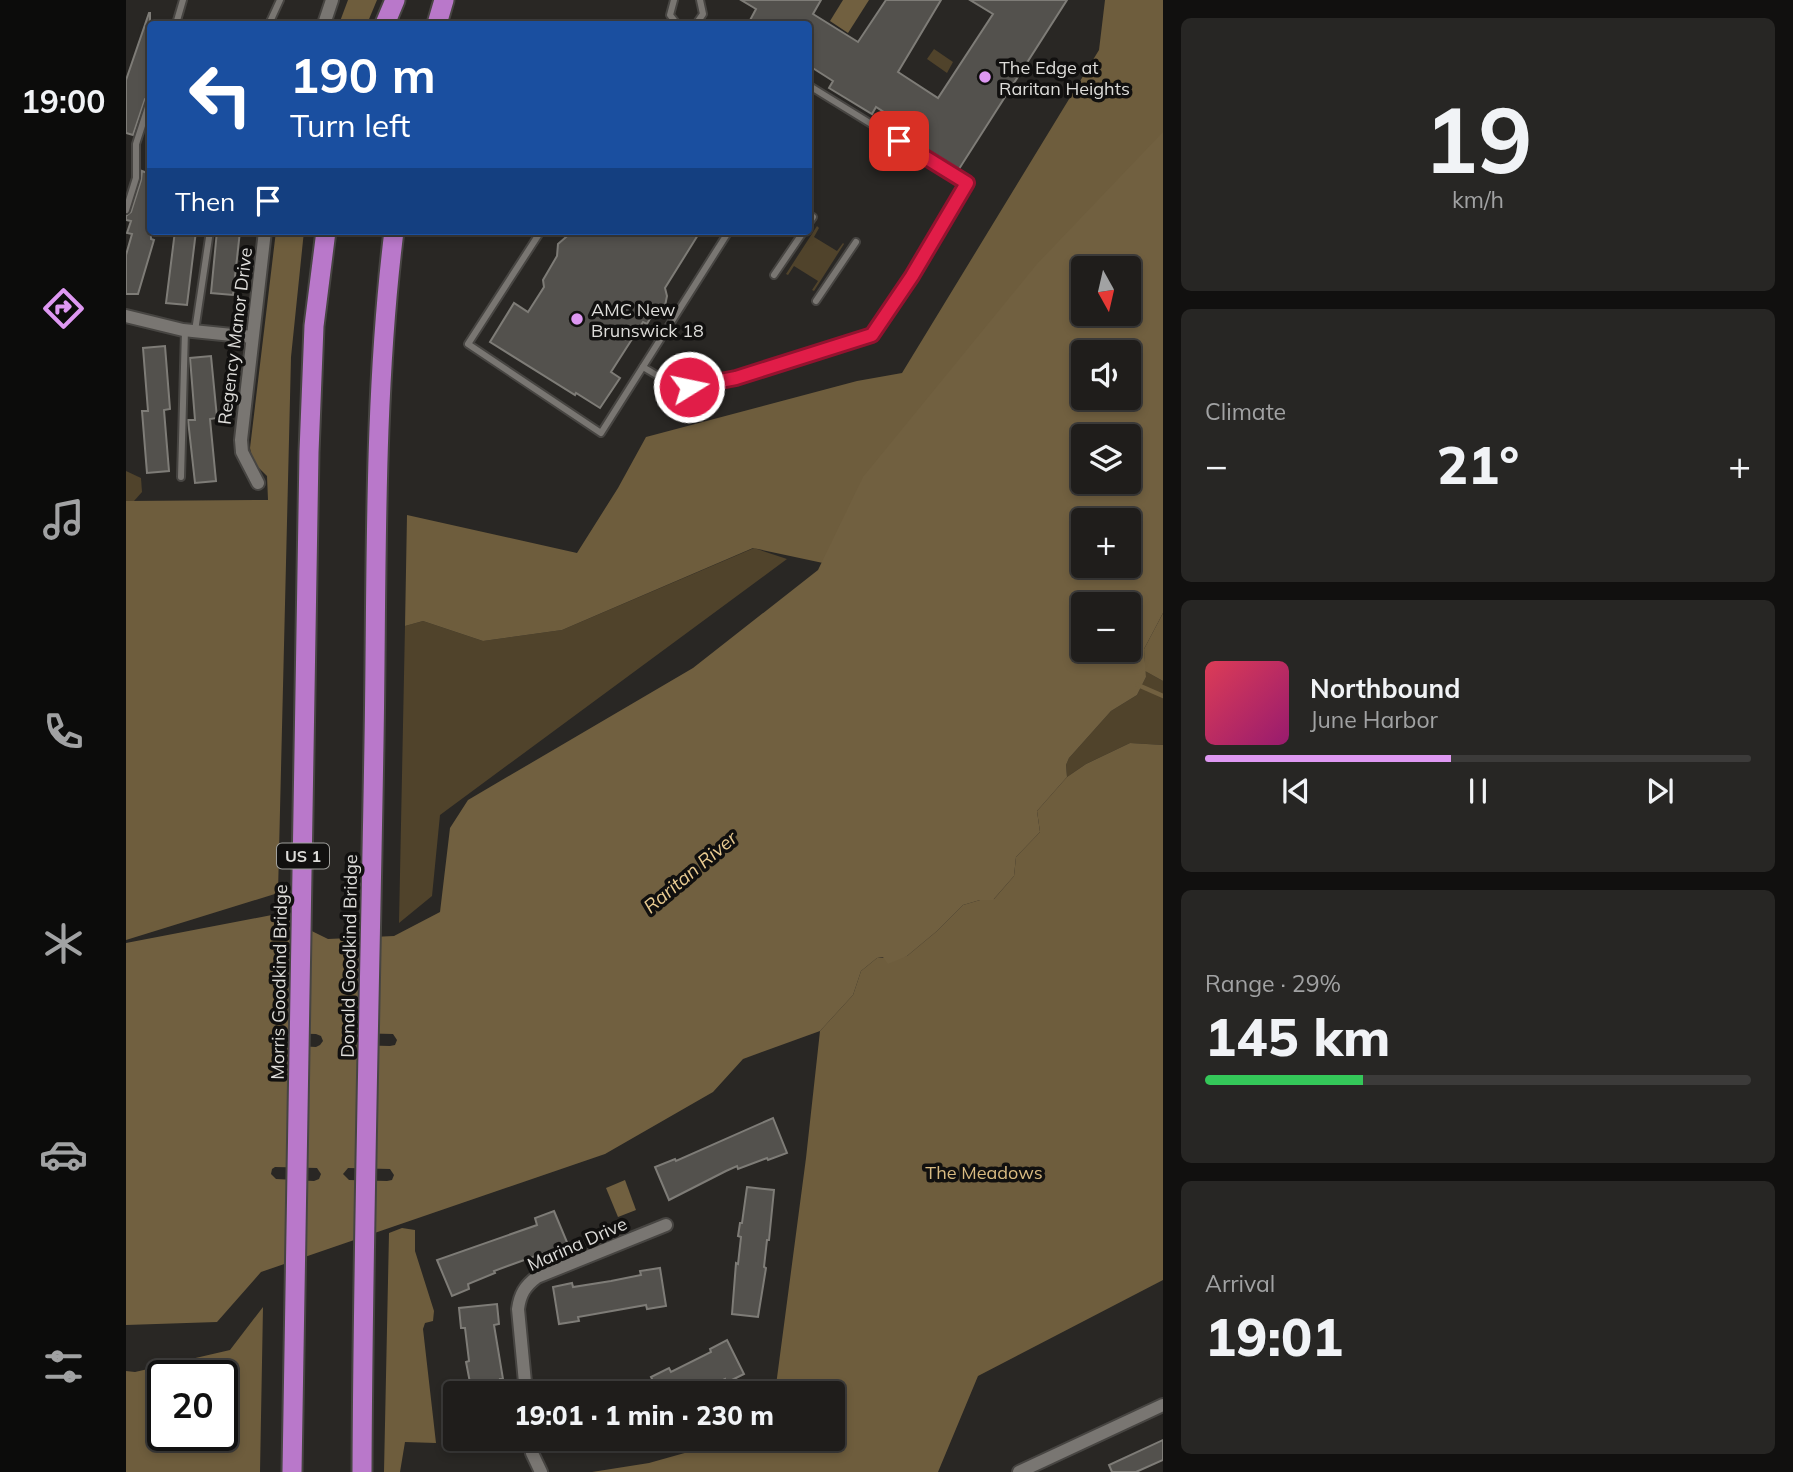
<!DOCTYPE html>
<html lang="en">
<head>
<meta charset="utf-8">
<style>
	body { margin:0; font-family:Mulish,sans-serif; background:#272624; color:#f1f3f6; height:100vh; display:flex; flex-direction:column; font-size:26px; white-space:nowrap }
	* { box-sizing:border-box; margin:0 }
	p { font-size:23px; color:#a1a2a3 }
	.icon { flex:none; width:38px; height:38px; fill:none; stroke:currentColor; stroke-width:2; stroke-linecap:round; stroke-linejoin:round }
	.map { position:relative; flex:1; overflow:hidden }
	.panel { display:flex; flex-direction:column; gap:18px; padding:18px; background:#11100f; width:630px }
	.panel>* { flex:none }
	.banner { position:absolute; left:21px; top:21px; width:665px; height:214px; border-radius:7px; box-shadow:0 4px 10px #0003,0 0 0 2px #3c3b3a; background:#1a4fa0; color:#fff; overflow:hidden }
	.needle { width:46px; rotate:172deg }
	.tools { position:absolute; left:945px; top:256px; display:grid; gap:14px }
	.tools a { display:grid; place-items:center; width:70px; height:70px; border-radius:7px; background:#1f1d1b; box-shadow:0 4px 10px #0003,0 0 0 2px #3c3b3a; font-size:35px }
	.speed { position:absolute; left:21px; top:1360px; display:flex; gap:14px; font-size:35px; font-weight:700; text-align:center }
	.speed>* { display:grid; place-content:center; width:91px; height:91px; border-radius:50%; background:#1f1d1b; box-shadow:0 4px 10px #0003,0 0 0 2px #3c3b3a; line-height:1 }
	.speed .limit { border:4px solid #111; border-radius:10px; background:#fff; color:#111 }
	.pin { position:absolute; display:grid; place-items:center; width:60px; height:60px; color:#fff; margin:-30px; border-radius:14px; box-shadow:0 4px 10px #0006 }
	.me { position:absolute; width:77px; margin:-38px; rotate:80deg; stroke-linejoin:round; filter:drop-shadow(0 0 5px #0008) }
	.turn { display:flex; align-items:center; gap:24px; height:147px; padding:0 28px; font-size:32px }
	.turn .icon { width:91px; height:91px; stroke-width:2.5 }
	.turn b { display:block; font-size:49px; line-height:60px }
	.then { display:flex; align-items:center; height:66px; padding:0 28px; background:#0003; gap:14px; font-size:26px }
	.big { font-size:52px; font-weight:800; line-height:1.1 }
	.panel .widget { flex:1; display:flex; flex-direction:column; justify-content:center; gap:10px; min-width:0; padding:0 24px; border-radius:10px; background:#272624 }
	.panel .dial { align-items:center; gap:0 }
	.dial b { font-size:91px; line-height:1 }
	.song { display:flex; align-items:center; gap:21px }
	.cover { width:84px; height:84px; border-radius:10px; background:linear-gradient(135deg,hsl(350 70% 55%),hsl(320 70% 35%)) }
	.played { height:7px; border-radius:4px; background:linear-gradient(90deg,#de98f2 45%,#3c3b3a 45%) }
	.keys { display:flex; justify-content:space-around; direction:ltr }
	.heat { display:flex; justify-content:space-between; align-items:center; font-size:38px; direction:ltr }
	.charge { height:10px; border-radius:5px; background:linear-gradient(90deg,#34c759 29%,#3c3b3a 0) }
	.trip { position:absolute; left:317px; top:1381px; width:402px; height:70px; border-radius:7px; background:#1f1d1b; box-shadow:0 4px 10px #0003,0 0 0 2px #3c3b3a; font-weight:800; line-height:70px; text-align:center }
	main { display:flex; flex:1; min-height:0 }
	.tab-bar { display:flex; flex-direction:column; width:126px; justify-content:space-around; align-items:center; background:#0c0c0b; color:#a1a2a3 }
	.tab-bar .icon { width:49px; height:49px }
	.tab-bar .current { color:#de98f2 }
	.tab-bar b { font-size:32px; color:#f1f3f6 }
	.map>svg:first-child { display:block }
</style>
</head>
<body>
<main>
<nav class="tab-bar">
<b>19:00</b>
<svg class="icon current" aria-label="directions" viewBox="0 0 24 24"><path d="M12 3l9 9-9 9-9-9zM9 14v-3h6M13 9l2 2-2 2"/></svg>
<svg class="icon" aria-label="music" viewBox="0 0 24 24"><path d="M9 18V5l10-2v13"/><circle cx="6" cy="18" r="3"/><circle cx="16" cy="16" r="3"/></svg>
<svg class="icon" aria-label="phone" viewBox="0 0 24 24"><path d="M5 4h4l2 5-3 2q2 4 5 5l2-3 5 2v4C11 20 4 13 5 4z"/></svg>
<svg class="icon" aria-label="climate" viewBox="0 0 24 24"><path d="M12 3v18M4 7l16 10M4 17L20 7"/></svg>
<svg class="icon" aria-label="car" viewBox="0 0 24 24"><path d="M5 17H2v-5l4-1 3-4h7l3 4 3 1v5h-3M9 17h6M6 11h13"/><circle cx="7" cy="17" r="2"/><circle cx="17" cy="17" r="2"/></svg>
<svg class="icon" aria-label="filters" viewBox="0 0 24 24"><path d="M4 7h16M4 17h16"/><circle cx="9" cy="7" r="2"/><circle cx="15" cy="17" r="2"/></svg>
</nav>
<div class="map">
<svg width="1037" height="1472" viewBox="0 0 1037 1472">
	<rect width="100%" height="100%" fill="#292724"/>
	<g fill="#50432b">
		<polygon points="808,49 827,62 821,73 801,59"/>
		<polygon points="691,226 693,228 688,237 711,251 717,243 718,244 688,291 686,290 692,281 668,266 662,275 660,274"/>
		<polygon points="0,471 15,478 16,492 8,501 0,501"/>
		<polygon points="628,548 661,559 314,815 306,896 273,923 279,626 297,621 357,641 436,630"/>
		<polygon points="1019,671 1037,681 1037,745 1004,743 960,764 941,777 940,765 943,758 985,711 1011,695 1020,677"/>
	</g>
	<g fill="#6e5d3d" fill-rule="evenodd">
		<polygon points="222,0 251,0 241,24 213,24"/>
		<polygon points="979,0 1037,0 1037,166 957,268 697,563 627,548 436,630 357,641 297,621 279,626 281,515 451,553 492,488 520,437 731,381 776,373 973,50"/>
		<polygon points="150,231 178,231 165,357 152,893 0,940 0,501 142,500 141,476 127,462 124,448"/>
		<polygon points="1037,613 1037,681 1019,671 1018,649"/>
		<polygon points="1004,743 1037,745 1037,1280 852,1376 812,1472 466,1472 523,1463 580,1447 599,1447 615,1439 707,1438 707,1393 649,1393 680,1158 694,1031 727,995 735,971 751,958 781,956 811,931 837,905 854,900 868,899 888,876 890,857 914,832 911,811 941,777 960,764"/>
		<polygon points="276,1228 289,1230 289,1251 308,1311 307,1321 299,1323 297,1329 310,1443 279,1442 274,1472 258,1472 263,1233"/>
		<path d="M137 1307 134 1472H0V1371L9 1372 104 1350ZM37 1376H96V1435H37Z"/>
	</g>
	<g fill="#716040" fill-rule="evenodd">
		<polygon points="717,0 743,0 722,33 704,21"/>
		<path d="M1037 132V613L1018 649 1020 677 1011 695 985 711 943 758 940 765 941 777 911 811 914 832 890 857 888 876 867 900H854L837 905 811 931 781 956 762 964 757 957 751 958 735 971 727 995 694 1031 617 1059 587 1092 479 1154 135 1272 91 1322 0 1325V943L151 914 202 939 268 936 314 912 324 828 342 800 567 668 692 570 737 477 911 264ZM957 268H1003V313H957ZM957 352H1003V397H957ZM957 436H1003V481H957ZM957 520H1003V565H957ZM957 604H1003V649H957Z"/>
		<polygon points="499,1180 510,1210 492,1217 480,1188"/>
	</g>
	<g fill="#292724">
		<polygon points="151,1033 190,1034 195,1036 197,1041 194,1045 190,1047 151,1045 146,1040 147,1035"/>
		<polygon points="225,1033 267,1034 271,1040 269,1045 264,1046 225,1045 220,1040 221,1035"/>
		<polygon points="149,1167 191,1168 195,1174 193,1179 188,1181 150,1179 145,1174 146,1169"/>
		<polygon points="222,1168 264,1169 268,1175 266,1180 261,1181 223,1180 217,1174"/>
	</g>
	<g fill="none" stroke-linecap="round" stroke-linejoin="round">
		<polyline stroke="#716040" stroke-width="4.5" points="1012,685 1037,696"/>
	</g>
	<g fill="#53514d" stroke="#7e7c77" stroke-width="2">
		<polygon points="615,0 695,0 687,14 732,42 760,0 815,0 772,72 812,98 867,14 844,0 941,0 833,169 786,140 790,133 750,107 746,114 703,88 707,81 682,65 682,24 622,24 630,9"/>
		<polygon points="23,13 24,13 24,95 19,99 7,135 0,133 0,80"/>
		<polygon points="16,171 24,174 25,239 28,240 12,294 0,294 0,255 6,234 1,233 5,221 0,220 0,216 5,212 15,180"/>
		<polygon points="49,231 70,231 61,305 40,303"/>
		<polygon points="91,231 114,231 107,295 85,293"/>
		<polygon points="447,231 564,231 572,235 539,288 541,296 539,306 535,313 525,317 521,324 517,322 485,372 494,378 474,408 450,393 449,395 364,342 388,303 402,312 418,287 417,280 431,256 432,244"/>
		<polygon points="39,346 44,409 38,410 43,471 21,473 16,411 22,411 17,348"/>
		<polygon points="85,356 91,418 84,419 90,481 69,483 62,420 69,420 64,358"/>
		<polygon points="647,1118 661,1153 642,1160 641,1158 612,1169 611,1166 600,1171 543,1200 529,1167 549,1159 550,1161"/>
		<polygon points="621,1187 648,1190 643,1240 641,1240 638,1267 640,1268 632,1317 606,1314 610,1263 612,1264 615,1237 612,1236 614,1223 616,1223"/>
		<polygon points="428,1211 443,1247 424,1255 423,1251 368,1271 369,1273 342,1284 343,1289 326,1296 311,1260 411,1225 409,1218"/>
		<polygon points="534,1268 540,1306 521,1309 520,1305 452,1317 453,1321 433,1324 427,1287 446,1283 447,1287 485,1281 515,1275 514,1271"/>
		<polygon points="371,1304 373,1324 368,1325 377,1379 374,1379 376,1393 346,1393 340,1362 343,1361 339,1328 335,1328 333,1308"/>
		<polygon points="601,1340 618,1374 600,1383 599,1379 570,1393 533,1393 525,1377 543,1368 545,1372 585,1352 584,1349"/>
		<polygon points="507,1381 509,1393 472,1393 471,1387"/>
		<polygon points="1037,1440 1037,1460 1010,1472 986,1472 983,1465"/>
	</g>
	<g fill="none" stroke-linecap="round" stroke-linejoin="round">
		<g stroke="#474542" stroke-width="10">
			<g id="service">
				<polyline points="548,0 544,15 551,24"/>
				<polyline points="50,24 57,0"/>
				<polyline points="143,24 154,0"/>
				<polyline points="570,24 577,14 574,0"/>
				<polyline points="0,210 10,178 10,144 24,101"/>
				<polyline points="682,224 687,217"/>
				<polyline points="415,231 342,344 475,433 603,231"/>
				<polyline points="648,275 678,231"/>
				<polyline points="690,301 730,242"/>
				<polyline points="69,331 84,231"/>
				<polyline points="517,367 544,383 554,387 570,387 610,378 746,335 786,276 841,183 682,85"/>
				<polyline points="55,477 59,330"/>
			</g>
		</g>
		<g stroke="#474542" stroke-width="16">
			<g id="minor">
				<polyline points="198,24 206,0"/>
				<polyline points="0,316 57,330 126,337"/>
				<polyline points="132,483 116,452 115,440 139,231"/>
				<path d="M400 1393 392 1309C394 1294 399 1286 411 1277L540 1225"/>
				<polyline points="405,1438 406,1453 415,1472"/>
				<polyline points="893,1472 1037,1405"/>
			</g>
		</g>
		<g stroke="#474542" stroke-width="23">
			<g id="trunk">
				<polyline points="259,24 269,0"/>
				<polyline points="311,24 318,0"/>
				<polyline points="166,1472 183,452 188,326 200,231"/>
				<path d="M236 1472C237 1229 244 985 248 742 251 572 247 400 268 231"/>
			</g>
		</g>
		<use href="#service" stroke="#797672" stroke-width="6"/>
		<use href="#minor" stroke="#797672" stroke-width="12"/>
		<use href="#trunk" stroke="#b978ca" stroke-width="19"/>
	</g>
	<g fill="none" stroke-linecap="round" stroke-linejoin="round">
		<g stroke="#92132f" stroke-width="18">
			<polyline id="route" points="563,387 610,378 746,335 786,276 841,183 773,141"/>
		</g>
		<use href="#route" stroke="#e11d48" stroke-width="12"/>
	</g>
	<g fill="#de98f2" stroke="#11100f" stroke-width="2.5">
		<circle cx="859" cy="77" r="7"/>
		<circle cx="451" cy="319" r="7"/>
	</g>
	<g text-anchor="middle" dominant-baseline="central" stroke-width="7" stroke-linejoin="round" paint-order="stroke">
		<rect fill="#11100f" stroke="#a0a09d" stroke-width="2" x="151" y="843.5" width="52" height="25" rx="5"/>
		<g font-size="16" font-weight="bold" fill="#deddda">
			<text x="177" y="856">US 1</text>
		</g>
		<g font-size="18" fill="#deddda" stroke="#11100f" text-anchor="start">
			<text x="873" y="67">The Edge at<tspan x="873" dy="21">Raritan Heights</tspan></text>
			<text x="465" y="309">AMC New<tspan x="465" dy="21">Brunswick 18</tspan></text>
		</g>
		<g font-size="18" fill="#deddda" stroke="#11100f">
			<text transform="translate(109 336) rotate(-83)">Regency Manor Drive</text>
			<text transform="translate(223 956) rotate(-89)">Donald Goodkind Bridge</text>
			<text transform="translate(153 982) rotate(-89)">Morris Goodkind Bridge</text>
			<text transform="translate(451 1244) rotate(-24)">Marina Drive</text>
		</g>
		<g font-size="18" fill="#d9bb82" stroke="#11100f">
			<text x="858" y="1172">The Meadows</text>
		</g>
		<g font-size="19" font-style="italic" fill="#e9cb91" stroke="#11100f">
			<text transform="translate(564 872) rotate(-40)">Raritan River</text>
		</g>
	</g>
</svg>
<div class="tools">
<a><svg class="needle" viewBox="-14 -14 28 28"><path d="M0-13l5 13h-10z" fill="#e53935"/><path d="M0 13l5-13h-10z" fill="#a1a2a3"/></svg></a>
<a><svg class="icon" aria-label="sound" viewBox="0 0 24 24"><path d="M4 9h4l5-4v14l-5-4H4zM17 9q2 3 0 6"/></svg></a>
<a><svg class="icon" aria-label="layers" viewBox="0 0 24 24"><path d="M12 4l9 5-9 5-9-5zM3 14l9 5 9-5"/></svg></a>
<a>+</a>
<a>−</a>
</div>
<div class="speed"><div class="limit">20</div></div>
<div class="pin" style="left:773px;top:141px;background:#d93025"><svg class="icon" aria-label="arrive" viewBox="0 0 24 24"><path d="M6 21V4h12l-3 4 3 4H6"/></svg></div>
<svg class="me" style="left:563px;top:387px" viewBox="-20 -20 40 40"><circle r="17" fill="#e11d48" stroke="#fff" stroke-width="3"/><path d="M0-11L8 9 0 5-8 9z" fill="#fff"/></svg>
<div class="trip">19:01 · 1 min · 230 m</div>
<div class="banner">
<div class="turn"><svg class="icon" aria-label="left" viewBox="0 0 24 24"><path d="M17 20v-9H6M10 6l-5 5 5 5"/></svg><div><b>190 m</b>Turn left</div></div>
<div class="then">Then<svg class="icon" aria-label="arrive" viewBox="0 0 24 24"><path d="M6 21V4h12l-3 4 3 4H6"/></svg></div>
</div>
</div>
<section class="panel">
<div class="widget dial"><b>19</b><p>km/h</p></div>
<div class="widget"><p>Climate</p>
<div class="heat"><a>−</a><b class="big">21°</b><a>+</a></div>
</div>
<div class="widget">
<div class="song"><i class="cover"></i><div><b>Northbound</b><p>June Harbor</p></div></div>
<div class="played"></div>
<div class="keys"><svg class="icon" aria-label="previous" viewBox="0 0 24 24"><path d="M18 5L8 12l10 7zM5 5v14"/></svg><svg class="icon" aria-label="pause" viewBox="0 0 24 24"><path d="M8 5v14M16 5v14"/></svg><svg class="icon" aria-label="next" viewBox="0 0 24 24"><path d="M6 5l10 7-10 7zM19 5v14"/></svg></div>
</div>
<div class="widget"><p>Range · 29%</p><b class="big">145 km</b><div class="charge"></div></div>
<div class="widget"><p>Arrival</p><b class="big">19:01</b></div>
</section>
</main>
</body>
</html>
